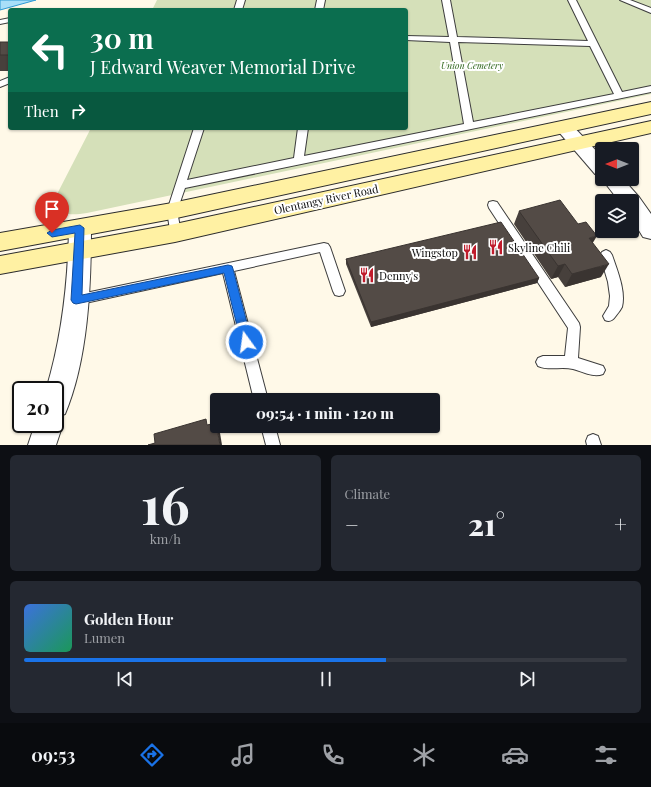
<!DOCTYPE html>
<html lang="en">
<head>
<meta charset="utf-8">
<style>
	body { margin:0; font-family:"Playfair Display",serif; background:#242831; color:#f1f3f6; height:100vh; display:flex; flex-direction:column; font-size:15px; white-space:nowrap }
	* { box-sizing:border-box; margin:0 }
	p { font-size:13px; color:#9ea1a6 }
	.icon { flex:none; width:22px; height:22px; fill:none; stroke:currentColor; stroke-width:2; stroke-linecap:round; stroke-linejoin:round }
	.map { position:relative; height:445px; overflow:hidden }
	.sheet { display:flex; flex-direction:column; gap:10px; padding:10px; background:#0d0f14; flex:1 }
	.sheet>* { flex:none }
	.banner { position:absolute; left:8px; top:8px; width:400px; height:122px; border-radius:4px; box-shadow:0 1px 3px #0004; background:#0b6e4f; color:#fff; overflow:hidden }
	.needle { width:26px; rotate:270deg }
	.tools { position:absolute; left:595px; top:142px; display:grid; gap:8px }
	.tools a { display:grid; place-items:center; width:44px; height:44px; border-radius:4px; background:#171b24; box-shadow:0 1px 3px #0004; font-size:20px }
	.speed { position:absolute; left:12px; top:381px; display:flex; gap:8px; font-size:20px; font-weight:700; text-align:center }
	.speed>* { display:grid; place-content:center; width:52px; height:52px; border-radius:50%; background:#171b24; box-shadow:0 1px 3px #0004; line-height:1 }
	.speed .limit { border:2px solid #111; border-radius:6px; background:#fff; color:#111 }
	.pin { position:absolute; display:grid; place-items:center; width:34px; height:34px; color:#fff; margin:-41px -17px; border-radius:50% 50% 50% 0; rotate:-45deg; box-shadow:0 0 4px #0007 }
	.pin .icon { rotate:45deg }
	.me { position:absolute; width:44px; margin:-22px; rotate:346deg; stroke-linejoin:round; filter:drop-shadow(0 0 3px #0008) }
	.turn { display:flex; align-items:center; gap:14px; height:84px; padding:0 16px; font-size:18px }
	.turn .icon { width:52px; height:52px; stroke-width:2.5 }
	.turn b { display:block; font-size:28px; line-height:34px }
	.then { display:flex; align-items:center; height:38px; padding:0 16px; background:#0003; gap:8px; font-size:15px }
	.big { font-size:30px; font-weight:800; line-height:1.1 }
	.sheet .widget { flex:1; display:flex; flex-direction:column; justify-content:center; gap:6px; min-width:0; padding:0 14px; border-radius:6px; background:#242831 }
	.sheet .dial { align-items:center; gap:0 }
	.dial b { font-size:52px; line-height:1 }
	.song { display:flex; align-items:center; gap:12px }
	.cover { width:48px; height:48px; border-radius:6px; background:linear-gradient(135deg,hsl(220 70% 55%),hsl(150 70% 35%)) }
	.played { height:4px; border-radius:2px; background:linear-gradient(90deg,#1a73e8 60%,#363941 60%) }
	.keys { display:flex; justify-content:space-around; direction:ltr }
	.heat { display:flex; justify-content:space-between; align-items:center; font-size:22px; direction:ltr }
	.sheet .tiles { flex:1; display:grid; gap:10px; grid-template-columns:1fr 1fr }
	.widget:last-child { grid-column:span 2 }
	.trip { position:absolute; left:210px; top:393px; width:230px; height:40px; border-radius:4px; background:#171b24; box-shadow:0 1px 3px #0004; font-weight:800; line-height:40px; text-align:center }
	.dock { display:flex; height:64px; justify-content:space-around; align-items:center; background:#090b0e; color:#9ea1a6 }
	.dock .icon { width:28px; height:28px }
	.dock .active { color:#1a73e8 }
	.dock b { font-size:18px; color:#f1f3f6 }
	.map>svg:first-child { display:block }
</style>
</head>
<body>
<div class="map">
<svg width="651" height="445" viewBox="0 0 651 445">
	<rect width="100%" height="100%" fill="#fff9e8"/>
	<path fill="#d5e0b9" d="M157 0H651V94L87 213C73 215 64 216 53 206L54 200 91 128H406V10H152Z"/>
	<polygon fill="#a9dff9" stroke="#2d99d4" points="0,0 36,0 0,10"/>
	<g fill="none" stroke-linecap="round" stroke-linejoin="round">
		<g stroke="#3d3d3d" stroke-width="2">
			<g id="service">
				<polygon points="237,0 245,0 242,10 234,10"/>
				<polygon points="317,0 325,0 323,10 315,10"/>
				<path d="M442 0H450L457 37 588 41 568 0H576L622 92 651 86V92L185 188 177 211 181 233 179 236 175 237 171 236 167 211 194 128H204L187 180 294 158 298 128H308L304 156 464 124 450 42 406 40V36L449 37ZM458 42 590 46 614 94 473 122Z"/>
				<polygon points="620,0 630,0 651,8 651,13"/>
				<polygon points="10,18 10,22 0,24 0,20"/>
				<polygon points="10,77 10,83 0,87 0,81"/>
				<path d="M493 201 497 202 579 323 580 327 578 358 603 366 605 370 603 374C593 378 582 371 573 369 561 366 549 371 538 366L536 362 538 358 543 356H565L568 328 489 208 488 205 489 202Z"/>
				<polygon points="324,243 328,244 330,247 345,291 343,295 339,296 335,295 333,291 320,252 234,271 268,400 254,400 223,273 76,305 72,304 70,300 72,296 76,295"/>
				<path d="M606 250 610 252 612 255C617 270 626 291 622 307 620 311 617 314 615 317 612 321 609 322 605 320L603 316 609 306 610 296 608 282 600 255 602 252Z"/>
				<polygon points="261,426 275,426 280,445 266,445"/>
				<polygon points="593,434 598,436 601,445 587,445 586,441 588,436"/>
			</g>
		</g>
		<g stroke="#3d3d3d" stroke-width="2">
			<g id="minor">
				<polygon points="564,121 570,123 602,157 602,176 595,174 558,131 555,127 558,123"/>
				<polygon points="602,179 623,179 639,197 651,214 651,239 643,237 632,219 632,201 619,201"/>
				<path d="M80 220 87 222 91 228C91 286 88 360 65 414L60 416 63 424 56 445H28L35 424H55V390H46C62 337 68 283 69 228L73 222Z"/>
			</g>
		</g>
		<g stroke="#2c2c2c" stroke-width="2">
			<g id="secondary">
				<polygon points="651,102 651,114 172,219 0,251 0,233 172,203"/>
				<polygon points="651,121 651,133 175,242 0,274 0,256 175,224"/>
			</g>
		</g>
		<use href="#service" fill="#fff" fill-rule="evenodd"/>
		<use href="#minor" fill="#fff" fill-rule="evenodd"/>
		<use href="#secondary" fill="#fff1a3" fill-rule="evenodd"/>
	</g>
	<g fill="#47403c">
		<rect x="0" y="42" width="10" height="29"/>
		<polygon points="519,211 578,224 593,243 601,277 565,287 558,277 551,279 514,224"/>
		<polygon points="346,259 539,278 537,283 371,327 346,264"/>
	</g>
	<g fill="#3a3431">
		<polygon points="597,236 589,249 589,238"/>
		<polygon points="565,264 558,277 551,279 558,266"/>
		<polygon points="609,264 601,277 565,287 572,274"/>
		<polygon points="539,278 537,283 371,327 371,322"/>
		<polygon points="216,423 220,433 222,445 220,445"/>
	</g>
	<g fill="#534b46" stroke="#3a3431">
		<rect x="0" y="42" width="10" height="13"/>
		<polygon points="560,200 578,224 586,222 597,236 589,238 609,264 572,274 565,264 558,266 519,211"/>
		<polygon points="501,222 539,278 371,322 346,259"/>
		<polygon points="206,419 207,425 216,423 220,445 148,445 155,443 154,434"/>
	</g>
	<polygon fill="#1a73e8" stroke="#114b97" points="80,225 84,228 82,295 228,265 232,266 233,269 252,342 250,346 246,347 243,346 241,342 224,273 76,304 73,303 71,300 75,233 52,237 47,233 52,230"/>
	<defs>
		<g id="restaurant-bare" transform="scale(1.2)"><path d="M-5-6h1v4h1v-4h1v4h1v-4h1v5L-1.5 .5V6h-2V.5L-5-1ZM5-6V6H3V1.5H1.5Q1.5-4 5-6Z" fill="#c01c2c" stroke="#fff" stroke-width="2.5" paint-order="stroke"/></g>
	</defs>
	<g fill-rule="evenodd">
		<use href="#restaurant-bare" x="496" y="247"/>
		<use href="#restaurant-bare" x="470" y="252"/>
		<use href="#restaurant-bare" x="367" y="275"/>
	</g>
	<g text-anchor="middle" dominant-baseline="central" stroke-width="4" stroke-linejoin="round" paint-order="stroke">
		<g font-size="9" font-style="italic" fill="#2c6419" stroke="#fff">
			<text x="472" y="65">Union Cemetery</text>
		</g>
		<g font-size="11" fill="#0a0a0a" stroke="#fff">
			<text transform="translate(326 199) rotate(-12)">Olentangy River Road</text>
		</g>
		<g font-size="11" fill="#0a0a0a" stroke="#fff" text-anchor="start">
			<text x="508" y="247">Skyline Chili</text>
			<text x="458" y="252" text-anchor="end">Wingstop</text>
			<text x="379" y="275">Denny's</text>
		</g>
	</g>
</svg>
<div class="tools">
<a><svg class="needle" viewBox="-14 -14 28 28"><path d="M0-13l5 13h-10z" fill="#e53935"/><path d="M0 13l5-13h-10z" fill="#9ea1a6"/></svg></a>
<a><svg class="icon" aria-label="layers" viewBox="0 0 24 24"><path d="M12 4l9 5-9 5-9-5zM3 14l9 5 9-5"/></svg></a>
</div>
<div class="speed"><div class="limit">20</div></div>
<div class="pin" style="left:52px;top:233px;background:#d93025"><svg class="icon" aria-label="arrive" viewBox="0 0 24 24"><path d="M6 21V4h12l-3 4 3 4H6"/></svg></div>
<svg class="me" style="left:246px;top:342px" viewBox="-20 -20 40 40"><circle r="17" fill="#1a73e8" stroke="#fff" stroke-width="3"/><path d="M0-11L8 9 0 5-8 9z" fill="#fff"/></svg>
<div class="trip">09:54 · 1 min · 120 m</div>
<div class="banner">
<div class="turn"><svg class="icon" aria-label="left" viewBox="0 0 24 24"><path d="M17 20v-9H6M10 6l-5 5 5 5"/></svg><div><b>30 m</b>J Edward Weaver Memorial Drive</div></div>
<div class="then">Then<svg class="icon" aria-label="right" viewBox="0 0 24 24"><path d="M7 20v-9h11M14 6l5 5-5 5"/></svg></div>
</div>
</div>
<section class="sheet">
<div class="tiles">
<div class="widget dial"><b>16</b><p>km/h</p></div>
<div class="widget"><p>Climate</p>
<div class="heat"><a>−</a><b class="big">21°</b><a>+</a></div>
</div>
<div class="widget">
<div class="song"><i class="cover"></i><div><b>Golden Hour</b><p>Lumen</p></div></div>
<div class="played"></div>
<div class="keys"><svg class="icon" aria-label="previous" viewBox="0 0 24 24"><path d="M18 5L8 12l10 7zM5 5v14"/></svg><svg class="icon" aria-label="pause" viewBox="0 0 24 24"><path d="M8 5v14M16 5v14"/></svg><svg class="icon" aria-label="next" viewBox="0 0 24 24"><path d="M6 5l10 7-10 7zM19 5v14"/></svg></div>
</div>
</div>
</section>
<nav class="dock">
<b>09:53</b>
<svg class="icon active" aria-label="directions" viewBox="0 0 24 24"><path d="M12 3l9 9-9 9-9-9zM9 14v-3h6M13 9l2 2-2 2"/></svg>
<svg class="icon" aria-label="music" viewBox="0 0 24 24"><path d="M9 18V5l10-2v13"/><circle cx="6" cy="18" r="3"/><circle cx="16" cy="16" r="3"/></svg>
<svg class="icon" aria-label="phone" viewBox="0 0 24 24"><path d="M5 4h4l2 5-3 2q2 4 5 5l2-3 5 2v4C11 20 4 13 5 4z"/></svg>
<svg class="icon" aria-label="climate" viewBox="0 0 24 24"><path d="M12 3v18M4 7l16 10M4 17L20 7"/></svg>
<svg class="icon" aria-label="car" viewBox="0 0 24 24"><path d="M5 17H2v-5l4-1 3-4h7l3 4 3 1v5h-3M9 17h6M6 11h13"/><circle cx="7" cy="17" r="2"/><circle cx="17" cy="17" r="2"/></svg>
<svg class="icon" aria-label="filters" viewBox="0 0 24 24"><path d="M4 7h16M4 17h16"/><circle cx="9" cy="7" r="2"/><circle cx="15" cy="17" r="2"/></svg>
</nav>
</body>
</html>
